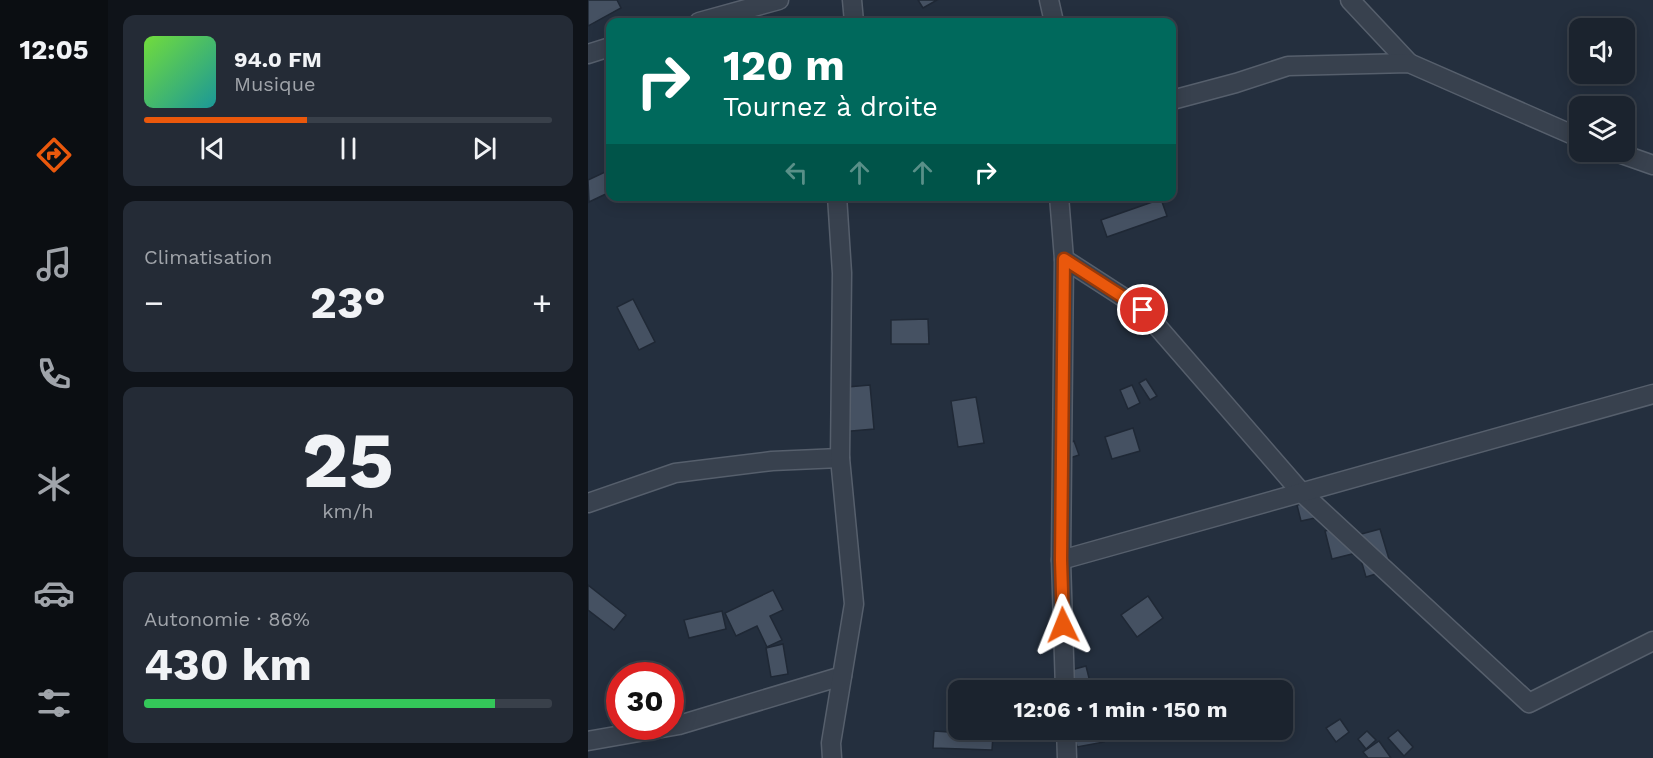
<!DOCTYPE html>
<html lang="fr">
<head>
<meta charset="utf-8">
<style>
	body { margin:0; font-family:"Work Sans",sans-serif; background:#242b36; color:#f1f3f6; height:100vh; display:flex; flex-direction:column; font-size:22px; white-space:nowrap }
	* { box-sizing:border-box; margin:0 }
	p { font-size:20px; color:#a0a4aa }
	.icon { flex:none; width:33px; height:33px; fill:none; stroke:currentColor; stroke-width:2; stroke-linecap:round; stroke-linejoin:round }
	.map { position:relative; flex:1; overflow:hidden }
	.side { display:flex; flex-direction:column; gap:15px; padding:15px; background:#0f1319; width:480px }
	.side>* { flex:none }
	.banner { position:absolute; left:18px; top:18px; width:570px; height:183px; border-radius:12px; box-shadow:0 3px 15px #0003,0 0 0 2px #39404a; background:#00695c; color:#fff; overflow:hidden }
	.controls { position:absolute; left:981px; top:18px; display:grid; gap:12px }
	.controls a { display:grid; place-items:center; width:66px; height:66px; border-radius:12px; background:#1b232e; box-shadow:0 3px 15px #0003,0 0 0 2px #39404a; font-size:30px }
	.speed { position:absolute; left:18px; top:662px; display:flex; gap:12px; font-size:30px; font-weight:700; text-align:center }
	.speed>* { display:grid; place-content:center; width:78px; height:78px; border-radius:50%; background:#1b232e; box-shadow:0 3px 15px #0003,0 0 0 2px #39404a; line-height:1 }
	.speed .limit { border:9px solid #d22; background:#fff; color:#111 }
	.pin { position:absolute; display:grid; place-items:center; width:51px; height:51px; color:#fff; margin:-26px; border:3px solid #fff; border-radius:50%; box-shadow:0 2px 6px #0007 }
	.me { position:absolute; width:66px; margin:-33px; rotate:358deg; stroke-linejoin:round; filter:drop-shadow(0 0 4px #0008) }
	.turn { display:flex; align-items:center; gap:21px; height:126px; padding:0 18px; font-size:27px }
	.turn .icon { width:78px; height:78px; stroke-width:2.5 }
	.turn b { display:block; font-size:42px; line-height:51px }
	.lanes { display:flex; align-items:center; height:57px; padding:0 18px; background:#0003; justify-content:center; gap:30px; direction:ltr }
	.lanes .off { opacity:.35 }
	.big { font-size:45px; font-weight:700; line-height:1.1 }
	.side .tile { flex:1; display:flex; flex-direction:column; justify-content:center; gap:9px; min-width:0; padding:0 21px; border-radius:12px; background:#242b36 }
	.side .dial { align-items:center; gap:0 }
	.dial b { font-size:78px; line-height:1 }
	.song { display:flex; align-items:center; gap:18px }
	.cover { width:72px; height:72px; border-radius:9px; background:linear-gradient(135deg,hsl(100 70% 55%),hsl(180 70% 35%)) }
	.played { height:6px; border-radius:3px; background:linear-gradient(90deg,#ea580c 40%,#39404a 40%) }
	.keys { display:flex; justify-content:space-around; direction:ltr }
	.heat { display:flex; justify-content:space-between; align-items:center; font-size:33px; direction:ltr }
	.charge { height:9px; border-radius:4px; background:linear-gradient(90deg,#34c759 86%,#39404a 0) }
	.trip { position:absolute; left:360px; top:680px; width:345px; height:60px; border-radius:12px; background:#1b232e; box-shadow:0 3px 15px #0003,0 0 0 2px #39404a; font-weight:700; line-height:60px; text-align:center }
	main { display:flex; flex:1; min-height:0 }
	.tabs { display:flex; flex-direction:column; width:108px; justify-content:space-around; align-items:center; background:#0b0e12; color:#a0a4aa }
	.tabs .icon { width:42px; height:42px }
	.tabs .on { color:#ea580c }
	.tabs b { font-size:27px; color:#f1f3f6 }
	.map>svg:first-child { display:block }
</style>
</head>
<body>
<main>
<nav class="tabs">
<b>12:05</b>
<svg class="icon on" aria-label="directions" viewBox="0 0 24 24"><path d="M12 3l9 9-9 9-9-9zM9 14v-3h6M13 9l2 2-2 2"/></svg>
<svg class="icon" aria-label="music" viewBox="0 0 24 24"><path d="M9 18V5l10-2v13"/><circle cx="6" cy="18" r="3"/><circle cx="16" cy="16" r="3"/></svg>
<svg class="icon" aria-label="phone" viewBox="0 0 24 24"><path d="M5 4h4l2 5-3 2q2 4 5 5l2-3 5 2v4C11 20 4 13 5 4z"/></svg>
<svg class="icon" aria-label="climate" viewBox="0 0 24 24"><path d="M12 3v18M4 7l16 10M4 17L20 7"/></svg>
<svg class="icon" aria-label="car" viewBox="0 0 24 24"><path d="M5 17H2v-5l4-1 3-4h7l3 4 3 1v5h-3M9 17h6M6 11h13"/><circle cx="7" cy="17" r="2"/><circle cx="17" cy="17" r="2"/></svg>
<svg class="icon" aria-label="filters" viewBox="0 0 24 24"><path d="M4 7h16M4 17h16"/><circle cx="9" cy="7" r="2"/><circle cx="15" cy="17" r="2"/></svg>
</nav>
<section class="side">
<div class="tile">
<div class="song"><i class="cover"></i><div><b>94.0 FM</b><p>Musique</p></div></div>
<div class="played"></div>
<div class="keys"><svg class="icon" aria-label="previous" viewBox="0 0 24 24"><path d="M18 5L8 12l10 7zM5 5v14"/></svg><svg class="icon" aria-label="pause" viewBox="0 0 24 24"><path d="M8 5v14M16 5v14"/></svg><svg class="icon" aria-label="next" viewBox="0 0 24 24"><path d="M6 5l10 7-10 7zM19 5v14"/></svg></div>
</div>
<div class="tile"><p>Climatisation</p>
<div class="heat"><a>−</a><b class="big">23°</b><a>+</a></div>
</div>
<div class="tile dial"><b>25</b><p>km/h</p></div>
<div class="tile"><p>Autonomie · 86%</p><b class="big">430 km</b><div class="charge"></div></div>
</section>
<div class="map">
<svg width="1065" height="758" viewBox="0 0 1065 758">
	<rect width="100%" height="100%" fill="#242f3e"/>
	<g fill="#455162" stroke="#1f2835" stroke-width="1.5">
		<polygon points="0,0 29,0 33,8 0,26"/>
		<polygon points="330,0 349,0 335,8"/>
		<polygon points="17,172 22,185 22,192 1,202 0,180"/>
		<polygon points="573,199 579,216 519,237 513,220"/>
		<polygon points="45,299 67,342 51,350 29,307"/>
		<polygon points="340,319 341,344 303,344 303,320"/>
		<polygon points="558,379 569,396 562,400 551,383"/>
		<polygon points="282,385 286,429 252,432 248,388"/>
		<polygon points="544,385 552,403 540,409 532,390"/>
		<polygon points="388,397 396,443 370,447 363,401"/>
		<polygon points="545,428 552,451 524,459 517,437"/>
		<polygon points="486,441 491,455 470,462 465,449"/>
		<polygon points="723,502 727,518 713,521 709,505"/>
		<polygon points="761,525 768,553 744,559 737,531"/>
		<polygon points="792,529 804,569 778,577 766,536"/>
		<polygon points="0,585 38,615 26,630 0,610"/>
		<polygon points="185,590 195,610 182,616 194,640 179,647 169,626 148,636 137,613"/>
		<polygon points="560,596 575,618 549,637 533,615"/>
		<polygon points="134,611 138,629 101,638 96,620"/>
		<polygon points="195,644 200,674 183,677 178,648"/>
		<polygon points="498,666 504,690 468,690 467,687 475,685 472,673"/>
		<polygon points="752,719 761,732 748,742 738,728"/>
		<polygon points="485,729 514,729 516,742 489,747"/>
		<polygon points="810,730 825,747 816,756 800,738"/>
		<polygon points="346,731 405,735 404,750 345,748"/>
		<polygon points="779,731 788,740 778,749 770,739"/>
		<polygon points="791,741 803,758 780,758 775,752"/>
	</g>
	<g fill="none" stroke-linecap="round" stroke-linejoin="round">
		<g stroke="#565f6c" stroke-width="21">
			<g id="minor">
				<polyline points="264,0 266,22"/>
				<polyline points="461,0 466,22"/>
				<polyline points="762,0 821,63"/>
				<polyline points="111,22 191,0"/>
				<polyline points="0,54 22,47"/>
				<polyline points="584,100 648,83 700,66 821,63 992,138"/>
				<polyline points="1028,152 1065,165"/>
				<polyline points="471,196 476,259 473,560 477,690"/>
				<polyline points="476,259 555,310 713,492 941,703 1065,641"/>
				<polyline points="0,503 87,473 184,461 252,458"/>
				<polyline points="473,560 1065,394"/>
				<polyline points="478,729 479,758"/>
				<polyline points="0,741 91,725 254,676"/>
				<polyline points="244,758 243,743 266,604 252,458 254,273 249,196"/>
			</g>
		</g>
		<use href="#minor" stroke="#38414e" stroke-width="18"/>
	</g>
	<g fill="none" stroke-linecap="round" stroke-linejoin="round">
		<g stroke="#983908" stroke-width="15">
			<polyline id="route" points="475,625 473,560 476,259 555,310"/>
		</g>
		<use href="#route" stroke="#ea580c" stroke-width="10"/>
	</g>
</svg>
<div class="controls">
<a><svg class="icon" aria-label="sound" viewBox="0 0 24 24"><path d="M4 9h4l5-4v14l-5-4H4zM17 9q2 3 0 6"/></svg></a>
<a><svg class="icon" aria-label="layers" viewBox="0 0 24 24"><path d="M12 4l9 5-9 5-9-5zM3 14l9 5 9-5"/></svg></a>
</div>
<div class="speed"><div class="limit">30</div></div>
<div class="pin" style="left:555px;top:310px;background:#d93025"><svg class="icon" aria-label="arrive" viewBox="0 0 24 24"><path d="M6 21V4h12l-3 4 3 4H6"/></svg></div>
<svg class="me" style="left:475px;top:625px" viewBox="-20 -20 40 40"><path d="M0-17L14 15 0 8-14 15z" fill="#ea580c" stroke="#fff" stroke-width="4"/></svg>
<div class="trip">12:06 · 1 min · 150 m</div>
<div class="banner">
<div class="turn"><svg class="icon" aria-label="right" viewBox="0 0 24 24"><path d="M7 20v-9h11M14 6l5 5-5 5"/></svg><div><b>120 m</b>Tournez à droite</div></div>
<div class="lanes"><svg class="icon off" aria-label="left" viewBox="0 0 24 24"><path d="M17 20v-9H6M10 6l-5 5 5 5"/></svg><svg class="icon off" aria-label="ahead" viewBox="0 0 24 24"><path d="M12 20V5M6 11l6-6 6 6"/></svg><svg class="icon off" aria-label="ahead" viewBox="0 0 24 24"><path d="M12 20V5M6 11l6-6 6 6"/></svg><svg class="icon" aria-label="right" viewBox="0 0 24 24"><path d="M7 20v-9h11M14 6l5 5-5 5"/></svg></div>
</div>
</div>
</main>
</body>
</html>
